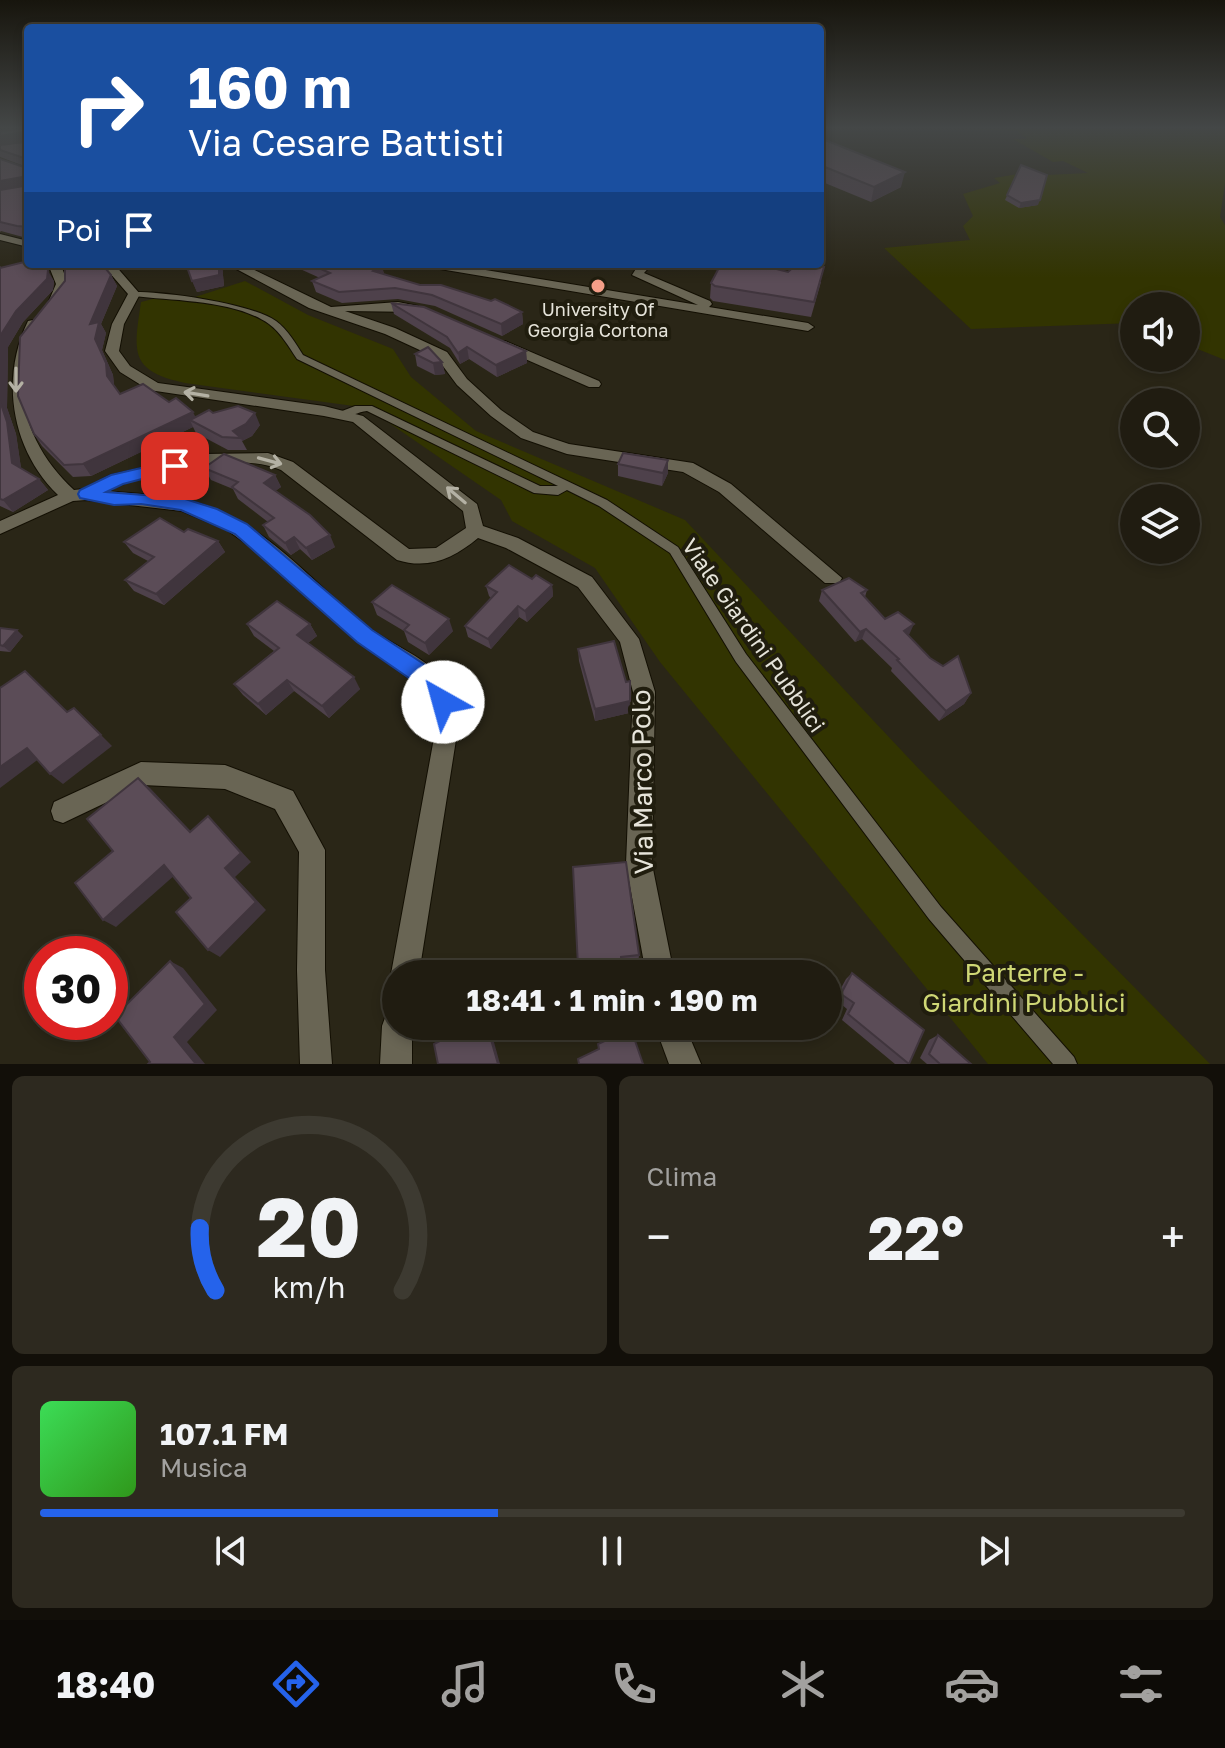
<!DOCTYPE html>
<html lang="it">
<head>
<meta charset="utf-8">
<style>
	body { margin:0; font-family:"Golos Text",sans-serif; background:#2d291f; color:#f1f3f6; height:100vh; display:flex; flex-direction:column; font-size:30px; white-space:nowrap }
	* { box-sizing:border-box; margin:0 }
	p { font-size:26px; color:#a2a19f }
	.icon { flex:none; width:44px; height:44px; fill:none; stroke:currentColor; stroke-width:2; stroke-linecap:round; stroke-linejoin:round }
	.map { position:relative; height:1064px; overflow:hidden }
	.sheet { display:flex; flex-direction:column; gap:12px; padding:12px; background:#120f09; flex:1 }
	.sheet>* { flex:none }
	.guide { position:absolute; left:24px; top:24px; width:800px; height:244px; border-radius:8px; box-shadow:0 4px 12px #0003,0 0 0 2px #3d3a31; background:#1a4fa0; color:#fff; overflow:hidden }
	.fabs { position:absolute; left:1120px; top:292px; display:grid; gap:16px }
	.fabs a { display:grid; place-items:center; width:80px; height:80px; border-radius:50%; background:#201c11; box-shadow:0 4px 12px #0003,0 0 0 2px #3d3a31; font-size:40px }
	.speed { position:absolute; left:24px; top:936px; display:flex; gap:16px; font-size:40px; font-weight:700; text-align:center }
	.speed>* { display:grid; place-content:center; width:104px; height:104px; border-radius:50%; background:#201c11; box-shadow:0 4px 12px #0003,0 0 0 2px #3d3a31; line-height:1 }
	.speed .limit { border:12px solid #d22; background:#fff; color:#111 }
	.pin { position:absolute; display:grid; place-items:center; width:68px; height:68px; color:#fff; margin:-34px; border-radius:16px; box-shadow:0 4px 12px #0006 }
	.me { position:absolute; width:88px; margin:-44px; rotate:322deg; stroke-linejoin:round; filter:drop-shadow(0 0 6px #0008) }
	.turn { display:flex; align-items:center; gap:28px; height:168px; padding:0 32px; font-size:36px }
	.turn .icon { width:104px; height:104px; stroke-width:2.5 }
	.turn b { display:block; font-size:56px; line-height:68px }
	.then { display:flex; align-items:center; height:76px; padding:0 32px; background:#0003; gap:16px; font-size:30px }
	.big { font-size:60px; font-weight:700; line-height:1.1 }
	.sheet .card { flex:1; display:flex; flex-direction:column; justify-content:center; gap:12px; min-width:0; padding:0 28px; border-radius:12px; background:#2d291f }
	.sheet .dial { align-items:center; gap:0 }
	.dial svg { height:208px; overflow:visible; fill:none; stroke:#3d3a31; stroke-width:7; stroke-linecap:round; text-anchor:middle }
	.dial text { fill:#f1f3f6; stroke:none }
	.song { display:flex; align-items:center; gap:24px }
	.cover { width:96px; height:96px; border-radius:12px; background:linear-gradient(135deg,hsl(130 70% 55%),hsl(110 70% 35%)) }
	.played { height:8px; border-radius:4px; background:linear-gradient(90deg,#2563eb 40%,#3d3a31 40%) }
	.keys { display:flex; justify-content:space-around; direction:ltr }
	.heat { display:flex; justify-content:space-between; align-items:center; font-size:44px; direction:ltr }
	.sheet .tiles { flex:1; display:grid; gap:12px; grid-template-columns:1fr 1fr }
	.card:last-child { grid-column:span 2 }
	.trip { position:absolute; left:382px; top:960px; width:460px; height:80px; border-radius:40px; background:#201c11; box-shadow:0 4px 12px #0003,0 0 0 2px #3d3a31; font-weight:700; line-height:80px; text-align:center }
	.menu { display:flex; height:128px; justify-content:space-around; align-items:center; background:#0d0b07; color:#a2a19f }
	.menu .icon { width:56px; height:56px }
	.menu .selected { color:#2563eb }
	.menu b { font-size:36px; color:#f1f3f6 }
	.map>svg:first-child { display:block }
</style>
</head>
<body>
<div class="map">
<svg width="1225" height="1064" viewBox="0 0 1225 1064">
	<rect width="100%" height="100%" fill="#2a2617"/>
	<g fill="#323401">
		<polygon points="952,129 1225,129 1225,183 1220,217 1225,225 1225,360 1195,348 1186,340 1186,306 1134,306 1134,323 971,329 884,248 970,240 963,226 973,216 963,194 1000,183 994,178 1036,171 1047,175 1088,173 1063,161 1053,162 1013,139 1027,139 1017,131"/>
		<path d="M245 281 308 315 393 349 411 377 476 431 685 520 918 768 1210 1064H988L660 662 595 568 512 521 501 500 382 418 354 406 185 383C128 371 134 351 141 302L172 294 195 297Z"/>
	</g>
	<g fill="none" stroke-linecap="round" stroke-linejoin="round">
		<g stroke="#130f03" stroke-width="2">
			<path id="pedestrian" d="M131 292C163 291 250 303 276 321 288 330 296 344 303 355L607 500 678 547 746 654 941 907 1074 1057 1077 1064H1053L929 919 736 662 670 553 599 506 567 490 558 495 534 493 367 411C357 412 347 419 337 417V413L355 406H372L540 486H558L297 359C289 347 281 333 269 324 235 300 175 301 134 296H131Z"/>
		</g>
		<g stroke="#130f03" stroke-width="2">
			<g id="minor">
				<polygon points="0,234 28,241 28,247 0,240"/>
				<path d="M48 264H60C68 280 72 297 54 307L48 303 56 284Z"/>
				<path d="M102 264H114L140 294 124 324 119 351 130 366 158 383 324 406 363 416 477 504 483 526 518 538 592 577 639 639 655 692 652 864 674 974H646L626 864 633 692 620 642 578 587 506 548 478 538C454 558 429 570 397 560L281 470C238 451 148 470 107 491 145 495 184 495 220 511 279 538 319 589 369 628 392 645 421 655 440 676 453 690 455 709 458 727L419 974H396V985L391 974 436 727 430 697 424 689 354 639 266 558 227 530 182 511 86 500 73 501 0 534V521L58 495C11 449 0 379 28 321L33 320 39 324C4 381 27 447 74 490L83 489 111 475 203 454 268 453 293 462 409 549 436 548 466 528 463 511 353 422 324 416 149 390 120 372 105 351 112 324 128 294Z"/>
				<polygon points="227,264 242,264 331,307 398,302 418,306 418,312 345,311 395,328 447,352 467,379 501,410 533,432 569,444 693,463 731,484 842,578 839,583 825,583 719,492 683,472 567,454 521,438 491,416 457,385 437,358 385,334 309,308"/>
				<polygon points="422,264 449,264 698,305 632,275 639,264 652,264 644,273 710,301 712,304 709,307 808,323 814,327 808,331 428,267"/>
				<polygon points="505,341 599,381 601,384 599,387 589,387 500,348 500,342"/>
				<polygon points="141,762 225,765 293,791 325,850 325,970 332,1064 300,1064 297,970 299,852 275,809 225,789 143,785 63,823 54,820 51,811 54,802"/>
				<polygon points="396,1011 396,1026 412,1026 412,1064 380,1064 382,1026 386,1015"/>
				<polygon points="655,1026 685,1026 701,1064 669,1064"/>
			</g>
		</g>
		<use href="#pedestrian" fill="#696554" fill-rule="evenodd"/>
		<use href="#minor" fill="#696554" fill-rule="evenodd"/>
	</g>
	<g fill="#4e414b">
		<polygon points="28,129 28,237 23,237 1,231 0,232 0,159 24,167 24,166 0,157 0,131"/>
		<polygon points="820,138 901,187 871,202 820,181"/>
		<polygon points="1021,165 1038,205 1019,208 1005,200"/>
		<polygon points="117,264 222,264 224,286 197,292 187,267 124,270"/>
		<polygon points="289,264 386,264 382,266 384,274 420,285 522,312 523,324 502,336 435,306 398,299 342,303 316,292 312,281 320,278"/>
		<polygon points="0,266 2,268 54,281 53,290 23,322 8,347 7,408 16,434 21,468 39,479 48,490 13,512 0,506"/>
		<polygon points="65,268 111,275 117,286 101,324 106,333 102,350 113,375 114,385 120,394 169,402 196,417 213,413 260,425 252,436 242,441 247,450 228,450 196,433 193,427 91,476 73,477 42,446 34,434 65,281"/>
		<polygon points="788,272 821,282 811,317 713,301 710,298 711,283"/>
		<polygon points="391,303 526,351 527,363 497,377 469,359 460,364 450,348 394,314"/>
		<polygon points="415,354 442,362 445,374 435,375 417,366"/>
		<polygon points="618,464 668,473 662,486 618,476"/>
		<polygon points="204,468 275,475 281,487 275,491 335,547 312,560 300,549 291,555 269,537 263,525 268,522 238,499 233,489 211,480"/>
		<polygon points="184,532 218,541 225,552 164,605 134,591 125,580 148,561 133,553 124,542"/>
		<polygon points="532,579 552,585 553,596 527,622 519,617 491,649 468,637 465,626 491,598 489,596 486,586"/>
		<polygon points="822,590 867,590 865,597 885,619 908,636 930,658 971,693 964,704 939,721 891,671 892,668 862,639 855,642 819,601"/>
		<polygon points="372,602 453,631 429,655 408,642 404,631 377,615"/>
		<polygon points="247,624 310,624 317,636 308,643 360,689 329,718 294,691 266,715 243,695 234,684 274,651 254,636"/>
		<polygon points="0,628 23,636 10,652 0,651"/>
		<polygon points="578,649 626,682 630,681 629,713 595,721 579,661"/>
		<polygon points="573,867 639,955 638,966 621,968 621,972 601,974 579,974"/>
		<polygon points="852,973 909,1064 895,1064 842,1020 847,1009 835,999 846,979"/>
		<polygon points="938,1035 971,1064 927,1064 920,1058 929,1040"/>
	</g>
	<g fill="#40353d">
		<polygon points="23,132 27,141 0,146 0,136"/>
		<polygon points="905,172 901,187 871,202 874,187"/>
		<polygon points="22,177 27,186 0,192 0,181"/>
		<polygon points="1040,200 1038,205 1019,208 1021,203"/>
		<polygon points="44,264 54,281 53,290 23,322 8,347 7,408 16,434 22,475 12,463 0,401 0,336"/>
		<polygon points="219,264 222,264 224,286 197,292 192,281"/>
		<polygon points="369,264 386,264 382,266 384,276 376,282"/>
		<polygon points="111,275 117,286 101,324 106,333 102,350 113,375 114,387 107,376 90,324"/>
		<polygon points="522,312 523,324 502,336 501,324"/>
		<polygon points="467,347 469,359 460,364 458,353"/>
		<polygon points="526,351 527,363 497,377 496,365"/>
		<polygon points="442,362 445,374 435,375 433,363"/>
		<polygon points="193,412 199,424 190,420 193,427 91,476 83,464"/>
		<polygon points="255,413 260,425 252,436 242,441 241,438 233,431"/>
		<polygon points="668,460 668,473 662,486 663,473"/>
		<polygon points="275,475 281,487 270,495 264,483"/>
		<polygon points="39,479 48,490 13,512 3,500"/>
		<polygon points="330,535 335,547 312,560 306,548"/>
		<polygon points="294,537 300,549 291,555 285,543"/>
		<polygon points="218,541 225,552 164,605 156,594"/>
		<polygon points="552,585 553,596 527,622 525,611"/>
		<polygon points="518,606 519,617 491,649 488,639"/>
		<polygon points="449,619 453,631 429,655 425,643"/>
		<polygon points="310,624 317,636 303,647 297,635"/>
		<polygon points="914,624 909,635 904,631"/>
		<polygon points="866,629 862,639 855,642 860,632"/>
		<polygon points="17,630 23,636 10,652 3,646"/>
		<polygon points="354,677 360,689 329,718 322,706"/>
		<polygon points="287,680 294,691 266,715 258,704"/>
		<polygon points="971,693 964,704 939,721 946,711"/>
		<polygon points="630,701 629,713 595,721 595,709"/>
		<polygon points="74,708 112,746 63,784 50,774"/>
		<polygon points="27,748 40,758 0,788 0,767"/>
		<polygon points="138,778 150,788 200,841 190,832"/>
		<polygon points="208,816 251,862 235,877 266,910 220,957 208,950 225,868"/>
		<polygon points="164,865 176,874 116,927 103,920"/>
		<polygon points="170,961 183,968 217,1010 187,1042 205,1064 196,1064 174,1037"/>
		<polygon points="488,1029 492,1035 500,1064 498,1064"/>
	</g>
	<g fill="#5b4c57" stroke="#40353d" stroke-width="2">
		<polygon points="20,129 28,129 28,227 17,226 0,222 0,190 23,186 26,179 22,177 0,181 0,159 24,167 24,158 0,150 0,145 24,142 26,135 23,132 0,136 0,131"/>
		<polygon points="820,138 905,172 874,187 820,165"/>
		<polygon points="1021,165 1047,175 1040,200 1021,203 1007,195"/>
		<polygon points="28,261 28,264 44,264 48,270 47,279 16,311 0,336 0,339 0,268"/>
		<polygon points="64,264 102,264 111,275 90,324 99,322 95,339 106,363 107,376 120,394 143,384 169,402 176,398 193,412 83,464 64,465 34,434 18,396 20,337 65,281 65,268"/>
		<polygon points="186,264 219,264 219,275 192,281"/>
		<polygon points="310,264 382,265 373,271 420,285 441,285 491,301 495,299 522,312 501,324 432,295 395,288 339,292 312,281 330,273"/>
		<polygon points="721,264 756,264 788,272 797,264 813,264 824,267 814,302 715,286 711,283"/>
		<polygon points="391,303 424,307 526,351 496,365 467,347 458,353 447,337"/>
		<polygon points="428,347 442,362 433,363 415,354"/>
		<polygon points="0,401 7,422 12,463 39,479 3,500 0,499"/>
		<polygon points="238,406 255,413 246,424 233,431 241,438 222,437 190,420 209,410 213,413"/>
		<polygon points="623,453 668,460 663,473 618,464"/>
		<polygon points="224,454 275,475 264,483 310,515 330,535 306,548 294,537 285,543 263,525 274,518 232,487 238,482 204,468"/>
		<polygon points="160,518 184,532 188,529 218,541 156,594 125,580 154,557 124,542"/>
		<polygon points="509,565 532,579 536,575 552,585 525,611 518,606 488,639 465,626 497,592 486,586"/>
		<polygon points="849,578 867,590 861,593 885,619 898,612 914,624 904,631 930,658 943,666 958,656 971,693 946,711 897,660 899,659 866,629 860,632 822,590"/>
		<polygon points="392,585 449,619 425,643 404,630 409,625 372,602"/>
		<polygon points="277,601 310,624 297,635 354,677 322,706 287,680 258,704 234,684 279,648 247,624"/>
		<polygon points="0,628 17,630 3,646 0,645"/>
		<polygon points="614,641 626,682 630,681 630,701 595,709 578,649"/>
		<polygon points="25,671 67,712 74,708 101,735 50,774 27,748 0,767 0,688"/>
		<polygon points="138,778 190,832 208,816 241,853 225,868 256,902 208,950 176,912 191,898 164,865 103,920 75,883 113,851 87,819"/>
		<polygon points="626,862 639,955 621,957 621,961 578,966 573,867"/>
		<polygon points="170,961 205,1004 174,1037 196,1064 148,1064 150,1062 115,1016"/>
		<polygon points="852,973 924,1030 909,1064 848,1014 854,1003 841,994"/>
		<polygon points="464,1028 468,1040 488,1029 498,1064 438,1064 434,1044"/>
		<polygon points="631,1029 643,1064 579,1064 578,1059 599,1049 598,1044"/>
		<polygon points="938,1035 971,1064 940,1064 929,1054"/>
	</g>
	<defs><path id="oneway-shaft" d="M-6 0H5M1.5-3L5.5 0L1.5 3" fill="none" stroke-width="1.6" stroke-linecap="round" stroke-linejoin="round" transform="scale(2)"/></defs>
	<g stroke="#b4b1a4">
		<use href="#oneway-shaft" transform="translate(16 380) rotate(90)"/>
		<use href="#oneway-shaft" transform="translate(196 394) rotate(-171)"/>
		<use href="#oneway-shaft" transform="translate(270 461) rotate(15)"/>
		<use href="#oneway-shaft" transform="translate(456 495) rotate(-140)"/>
	</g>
	<linearGradient id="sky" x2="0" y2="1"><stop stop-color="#17150d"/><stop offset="0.46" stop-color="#444747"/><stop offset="1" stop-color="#444747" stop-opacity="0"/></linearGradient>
	<rect width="1225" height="278" fill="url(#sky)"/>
	<polygon fill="#2563eb" stroke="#184099" stroke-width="2" points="175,460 180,462 183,466 180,469 123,484 106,492 182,498 217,509 247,524 372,630 442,676 454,702 451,709 443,712 435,709 426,690 357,642 235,534 181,510 141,504 114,505 80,498 78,494 80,490 111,475"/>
	<circle fill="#f49e88" stroke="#201d0e" stroke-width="3" cx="598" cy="286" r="8"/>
	<g text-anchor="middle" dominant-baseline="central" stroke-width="8" stroke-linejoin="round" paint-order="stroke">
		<g font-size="18" fill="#e6e4da" stroke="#201d0e">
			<text x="598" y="309">University Of<tspan x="598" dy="21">Georgia Cortona</tspan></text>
		</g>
		<g font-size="22" fill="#e6e4da" stroke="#201d0e">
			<text transform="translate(754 635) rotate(55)">Viale Giardini Pubblici</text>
		</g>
		<g font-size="26" fill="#e6e4da" stroke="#201d0e">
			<text transform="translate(642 782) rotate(-91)">Via Marco Polo</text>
		</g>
		<g font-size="26" fill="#cfd775" stroke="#201d0e">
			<text x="1024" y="972">Parterre -<tspan x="1024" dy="30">Giardini Pubblici</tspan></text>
		</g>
	</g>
</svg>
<div class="fabs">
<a><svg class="icon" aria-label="sound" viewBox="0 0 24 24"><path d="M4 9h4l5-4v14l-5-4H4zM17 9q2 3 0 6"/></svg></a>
<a><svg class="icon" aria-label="search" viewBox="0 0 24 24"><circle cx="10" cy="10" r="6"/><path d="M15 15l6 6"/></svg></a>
<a><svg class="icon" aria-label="layers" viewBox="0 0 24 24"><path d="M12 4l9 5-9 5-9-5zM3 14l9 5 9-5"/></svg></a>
</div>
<div class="speed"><div class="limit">30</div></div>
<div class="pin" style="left:175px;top:466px;background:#d93025"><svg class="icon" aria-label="arrive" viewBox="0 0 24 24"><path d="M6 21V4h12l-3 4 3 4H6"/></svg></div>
<svg class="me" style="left:443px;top:702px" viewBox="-20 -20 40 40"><circle r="19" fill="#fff"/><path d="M0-13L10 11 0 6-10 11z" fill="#2563eb"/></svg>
<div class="trip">18:41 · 1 min · 190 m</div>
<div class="guide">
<div class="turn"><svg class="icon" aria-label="right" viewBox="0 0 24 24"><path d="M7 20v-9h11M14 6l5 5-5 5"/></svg><div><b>160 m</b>Via Cesare Battisti</div></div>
<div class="then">Poi<svg class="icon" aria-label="arrive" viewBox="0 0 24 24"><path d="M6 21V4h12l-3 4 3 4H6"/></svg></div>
</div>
</div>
<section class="sheet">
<div class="tiles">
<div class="card dial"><svg viewBox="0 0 100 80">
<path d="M14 69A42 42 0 1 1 86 69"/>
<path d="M14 69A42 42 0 0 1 8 45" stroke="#2563eb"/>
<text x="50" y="56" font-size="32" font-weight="700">20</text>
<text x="50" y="72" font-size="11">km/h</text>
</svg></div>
<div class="card"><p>Clima</p>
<div class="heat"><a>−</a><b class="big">22°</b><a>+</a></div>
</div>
<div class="card">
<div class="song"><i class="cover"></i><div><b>107.1 FM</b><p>Musica</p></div></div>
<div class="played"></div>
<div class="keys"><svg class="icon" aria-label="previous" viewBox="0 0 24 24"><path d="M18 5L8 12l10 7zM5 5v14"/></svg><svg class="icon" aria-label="pause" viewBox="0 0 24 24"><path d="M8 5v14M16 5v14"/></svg><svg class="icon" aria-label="next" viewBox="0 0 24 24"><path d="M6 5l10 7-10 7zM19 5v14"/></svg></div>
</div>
</div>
</section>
<nav class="menu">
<b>18:40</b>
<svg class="icon selected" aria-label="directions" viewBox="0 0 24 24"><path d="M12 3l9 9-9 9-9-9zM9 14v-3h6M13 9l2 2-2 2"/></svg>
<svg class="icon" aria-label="music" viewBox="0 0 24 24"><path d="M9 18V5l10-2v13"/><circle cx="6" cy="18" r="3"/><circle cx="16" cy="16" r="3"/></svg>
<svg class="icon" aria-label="phone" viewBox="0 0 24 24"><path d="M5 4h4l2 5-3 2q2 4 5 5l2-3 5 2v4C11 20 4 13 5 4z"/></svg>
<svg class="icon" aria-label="climate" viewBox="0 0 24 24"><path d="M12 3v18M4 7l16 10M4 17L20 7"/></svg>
<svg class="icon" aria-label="car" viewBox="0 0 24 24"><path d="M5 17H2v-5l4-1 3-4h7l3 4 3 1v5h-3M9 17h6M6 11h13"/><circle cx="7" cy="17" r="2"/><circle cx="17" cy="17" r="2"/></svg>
<svg class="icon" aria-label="filters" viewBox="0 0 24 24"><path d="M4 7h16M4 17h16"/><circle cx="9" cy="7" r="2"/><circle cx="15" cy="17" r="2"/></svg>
</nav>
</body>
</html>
